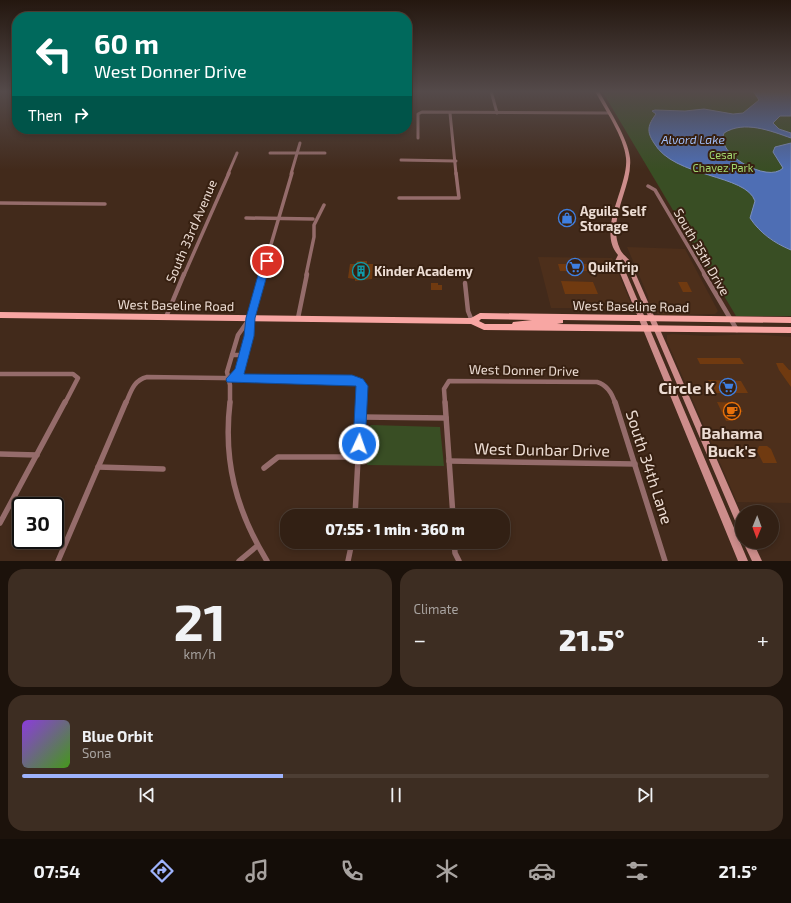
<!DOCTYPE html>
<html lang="en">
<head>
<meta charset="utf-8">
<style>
	body { margin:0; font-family:"Exo 2",sans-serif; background:#3d2d22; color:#f1f3f6; height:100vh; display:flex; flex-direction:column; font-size:15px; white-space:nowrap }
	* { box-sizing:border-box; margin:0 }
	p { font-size:13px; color:#a8a3a0 }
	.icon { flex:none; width:22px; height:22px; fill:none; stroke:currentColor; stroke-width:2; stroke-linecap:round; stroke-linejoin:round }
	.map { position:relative; height:561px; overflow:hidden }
	.side { display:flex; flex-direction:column; gap:8px; padding:8px; background:#1c120b; flex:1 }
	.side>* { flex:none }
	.banner { position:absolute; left:12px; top:12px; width:400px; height:122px; border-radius:16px; box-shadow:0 2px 6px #0003,0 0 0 1px #4d3e34; background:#00695c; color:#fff; overflow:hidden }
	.needle { width:26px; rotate:181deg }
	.buttons { position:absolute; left:735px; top:505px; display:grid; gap:8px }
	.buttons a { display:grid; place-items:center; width:44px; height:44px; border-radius:50%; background:#322014; box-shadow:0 2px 6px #0003,0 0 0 1px #4d3e34; font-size:20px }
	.speed { position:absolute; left:12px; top:497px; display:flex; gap:8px; font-size:20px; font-weight:700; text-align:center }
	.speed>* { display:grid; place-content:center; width:52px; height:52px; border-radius:50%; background:#322014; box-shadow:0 2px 6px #0003,0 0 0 1px #4d3e34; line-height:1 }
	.speed .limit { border:2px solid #111; border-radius:6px; background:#fff; color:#111 }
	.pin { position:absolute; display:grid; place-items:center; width:34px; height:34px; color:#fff; margin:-17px; border:2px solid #fff; border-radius:50%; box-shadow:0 1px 4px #0007 }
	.me { position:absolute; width:44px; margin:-22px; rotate:3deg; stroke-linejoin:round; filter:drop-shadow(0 0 3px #0008) }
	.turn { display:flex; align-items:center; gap:14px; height:84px; padding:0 16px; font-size:18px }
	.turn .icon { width:52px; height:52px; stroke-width:2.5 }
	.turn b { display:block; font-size:28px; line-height:34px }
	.then { display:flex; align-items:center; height:38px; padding:0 16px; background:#0003; gap:8px; font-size:15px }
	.big { font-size:30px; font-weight:800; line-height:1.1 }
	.side .card { flex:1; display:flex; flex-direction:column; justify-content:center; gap:6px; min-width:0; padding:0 14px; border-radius:16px; background:#3d2d22 }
	.side .dial { align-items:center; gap:0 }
	.dial b { font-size:52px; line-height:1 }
	.song { display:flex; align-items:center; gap:12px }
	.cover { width:48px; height:48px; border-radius:6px; background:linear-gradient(135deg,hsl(270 70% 55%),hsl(100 70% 35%)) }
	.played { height:4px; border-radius:2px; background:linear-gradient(90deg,#9eb3fd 35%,#4d3e34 35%) }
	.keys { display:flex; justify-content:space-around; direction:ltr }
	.heat { display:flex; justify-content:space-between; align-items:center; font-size:22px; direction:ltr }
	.side .tiles { flex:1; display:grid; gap:8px; grid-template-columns:1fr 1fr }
	.card:last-child { grid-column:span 2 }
	.trip { position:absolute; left:280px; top:509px; width:230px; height:40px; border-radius:16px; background:#322014; box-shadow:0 2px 6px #0003,0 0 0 1px #4d3e34; font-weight:800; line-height:40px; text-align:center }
	.dock { display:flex; height:64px; justify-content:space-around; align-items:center; background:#140d08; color:#a8a3a0 }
	.dock .icon { width:28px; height:28px }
	.dock .selected { color:#9eb3fd }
	.dock b { font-size:18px; color:#f1f3f6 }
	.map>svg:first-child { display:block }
</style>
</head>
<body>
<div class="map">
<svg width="791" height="561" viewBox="0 0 791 561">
	<rect width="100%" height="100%" fill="#422a1b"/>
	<g fill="#4d2f1b">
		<polygon points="627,247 685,249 718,311 715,314 662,315 656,313 650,307 648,296"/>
		<polygon points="538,257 612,258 632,306 623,312 597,308 551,308"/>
		<polygon points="672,334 707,336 752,334 791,337 791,503 737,502 667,341 667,335"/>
	</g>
	<g fill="#394e24">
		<polygon points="602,91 791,91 791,316 736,316"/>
		<polygon points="371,425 440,427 444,466 367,465 369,427"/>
	</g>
	<path fill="#4e6eb4" stroke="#7d8fbd" d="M753 91H791V116H780L773 123 779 129 791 133V138C771 131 744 120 724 133 714 153 768 184 783 168L773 152 775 147 791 143V250C774 243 760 233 750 218L755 201C746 174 674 178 654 143 646 131 648 125 656 114L652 111 655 110 685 111 704 109 733 114 743 113 759 100Z"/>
	<g fill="#703a10">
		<polygon points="357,261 367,261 367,264 373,264 372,279 355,281 355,279 348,278 350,264 356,264"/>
		<polygon points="558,264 590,264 593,271 560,271"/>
		<polygon points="561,281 593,282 598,294 565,294"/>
		<polygon points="678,282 687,282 692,292 683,292"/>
		<polygon points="431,283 438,283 438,285 442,285 442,290 431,290"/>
		<polygon points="697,358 740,358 744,364 700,364"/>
		<polygon points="776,363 783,363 789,370 791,370 791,387 779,370"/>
		<polygon points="708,380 741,381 748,393 714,393"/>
		<polygon points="717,402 738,403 743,412 729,413 733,421 726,421"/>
		<polygon points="759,446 767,446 771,449 777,463 763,463 757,451"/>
	</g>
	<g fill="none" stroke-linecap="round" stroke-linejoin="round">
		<g stroke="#956c6b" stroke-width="3">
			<polyline points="491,91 497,113"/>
			<polyline points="450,113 456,174"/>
			<polyline points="418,138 418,114 422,112 609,113"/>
			<polyline points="270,153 325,153"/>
			<polyline points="401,160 456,161"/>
			<polyline points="228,174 237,153"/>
			<polyline points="291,174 300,143"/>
		</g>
		<g stroke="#956c6b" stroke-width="3.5">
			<polyline points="648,186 655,190 705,275"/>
			<polyline points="399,198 459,198 456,173"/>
			<polyline points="0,203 105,204"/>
			<polyline points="246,218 313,219"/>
			<polyline points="184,275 229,173"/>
			<polyline points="262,275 292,173"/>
			<polyline points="306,275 314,237 314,225 324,205"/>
		</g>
		<g stroke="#956c6b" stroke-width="4.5">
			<polyline points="704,274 737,330"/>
			<polyline points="465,283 468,311 472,321"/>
			<polyline points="166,317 184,274"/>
			<polyline points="298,318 307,274"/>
			<polyline points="232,355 244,355"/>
			<polyline points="0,374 73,374 78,378 65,403"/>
			<path d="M232 379C249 362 246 339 250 317 253 303 258 288 262 274"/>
			<path d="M126 403C131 391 134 380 147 377L352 380C366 384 362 391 361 403"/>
			<polyline points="230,403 230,385 227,372 238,335 250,318"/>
			<path d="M445 403 444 389 449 381 597 382C607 385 612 393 615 403"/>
		</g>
		<g stroke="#956c6b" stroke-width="5.5">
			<path d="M230 402C223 461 236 510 267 561"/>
			<polyline points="445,402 453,516"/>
			<polyline points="615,402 665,561"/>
			<polyline points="361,417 446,418"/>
			<polyline points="0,454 37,455"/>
			<polyline points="449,461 635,464"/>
			<polyline points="98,467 163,469"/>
			<polyline points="264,468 278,457 358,457"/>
			<polyline points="355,516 361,402"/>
			<polyline points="0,523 65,402"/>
			<polyline points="454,542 455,553 459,561"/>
			<polyline points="58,561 126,402"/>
			<polyline points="239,561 257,546"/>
			<polyline points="348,561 352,542"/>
		</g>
		<g fill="#cd8d8b" fill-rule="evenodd">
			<path d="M595 91H599C609 110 628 138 630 158 633 187 606 219 620 249 622 254 627 257 630 261L742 517V531L739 530 625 262 622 259 621 261 748 561H738L615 261 618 255C596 230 629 186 626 158 624 137 605 110 595 91Z"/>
			<polygon points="743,542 753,542 762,561 752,561"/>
		</g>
		<path fill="#f8a6a3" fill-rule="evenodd" d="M0 312 471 318 480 313 791 317V323L563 320V323L557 324 791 327V333L484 330 471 324 0 318ZM481 319 532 320 513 322 512 324H485L479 321Z"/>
	</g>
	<linearGradient id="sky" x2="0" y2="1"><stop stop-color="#24170f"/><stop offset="0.54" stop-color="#544a4a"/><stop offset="1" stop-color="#544a4a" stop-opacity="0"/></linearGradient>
	<rect width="791" height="170" fill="url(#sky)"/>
	<polygon fill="#1a73e8" stroke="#114b97" points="267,258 271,261 255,318 254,336 244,374 352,375 363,379 368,386 365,444 363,448 359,450 355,448 353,444 356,386 227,382 226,379 235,369 244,336 246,318 262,261"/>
	<defs>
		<g id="shop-ring" transform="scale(0.9)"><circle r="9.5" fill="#372011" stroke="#3f7fe0" stroke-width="1.5"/><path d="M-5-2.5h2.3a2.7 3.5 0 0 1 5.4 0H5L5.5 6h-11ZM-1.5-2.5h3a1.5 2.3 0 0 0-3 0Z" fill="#3f7fe0"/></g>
		<g id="supermarket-ring" transform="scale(0.9)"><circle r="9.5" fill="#372011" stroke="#3f7fe0" stroke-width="1.5"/><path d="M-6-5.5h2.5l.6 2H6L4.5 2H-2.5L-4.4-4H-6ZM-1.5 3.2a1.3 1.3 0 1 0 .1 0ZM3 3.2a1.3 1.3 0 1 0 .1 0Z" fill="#3f7fe0"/></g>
		<g id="building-ring" transform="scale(0.9)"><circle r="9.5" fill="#372011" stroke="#0f9aa8" stroke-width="1.5"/><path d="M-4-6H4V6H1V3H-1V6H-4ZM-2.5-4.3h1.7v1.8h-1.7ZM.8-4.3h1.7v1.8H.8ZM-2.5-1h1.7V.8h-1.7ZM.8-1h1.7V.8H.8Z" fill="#0f9aa8"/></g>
		<g id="cafe-ring" transform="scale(0.9)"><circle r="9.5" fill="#372011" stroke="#e8710a" stroke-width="1.5"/><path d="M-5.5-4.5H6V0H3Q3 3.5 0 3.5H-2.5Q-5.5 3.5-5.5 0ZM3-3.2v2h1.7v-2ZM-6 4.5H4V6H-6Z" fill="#e8710a"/></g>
	</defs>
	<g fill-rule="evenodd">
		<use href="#shop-ring" x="567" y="218"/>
		<use href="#supermarket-ring" x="575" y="267"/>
		<use href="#building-ring" x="361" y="271"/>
		<use href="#supermarket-ring" x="728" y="387"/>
		<use href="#cafe-ring" x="732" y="411"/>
	</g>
	<g text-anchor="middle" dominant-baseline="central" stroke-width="4" stroke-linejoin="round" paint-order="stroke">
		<g font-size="11" fill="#a2d76f" stroke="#372011">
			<text x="723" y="154">Cesar<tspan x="723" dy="13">Chavez Park</tspan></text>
		</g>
		<g font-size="12" font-style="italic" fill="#a2bef7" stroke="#372011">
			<text x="693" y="139">Alvord Lake</text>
		</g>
		<g font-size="13" font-weight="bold" fill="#ecdcd3" stroke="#372011" text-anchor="start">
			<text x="580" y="211">Aguila Self<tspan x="580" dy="15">Storage</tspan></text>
			<text x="588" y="267">QuikTrip</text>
			<text x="374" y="271">Kinder Academy</text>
		</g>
		<g font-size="13" fill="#ecdcd3" stroke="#372011">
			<text transform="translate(191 231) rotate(-67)">South 33rd Avenue</text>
			<text transform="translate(702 252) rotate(60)">South 35th Drive</text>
			<text transform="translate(176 305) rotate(1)">West Baseline Road</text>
			<text transform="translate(631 306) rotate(1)">West Baseline Road</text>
			<text transform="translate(524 370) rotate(1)">West Donner Drive</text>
		</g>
		<g font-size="16" font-weight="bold" fill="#ecdcd3" stroke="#372011" text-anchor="end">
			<text x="715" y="387">Circle K</text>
			<text x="732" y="432" text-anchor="middle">Bahama<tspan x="732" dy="18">Buck's</tspan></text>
		</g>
		<g font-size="16" fill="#ecdcd3" stroke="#372011">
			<text transform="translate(542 449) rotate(1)">West Dunbar Drive</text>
			<text transform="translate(650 467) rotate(72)">South 34th Lane</text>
		</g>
	</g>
</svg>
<div class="buttons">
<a><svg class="needle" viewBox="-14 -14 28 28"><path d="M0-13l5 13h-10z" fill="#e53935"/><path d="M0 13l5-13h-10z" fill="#a8a3a0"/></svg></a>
</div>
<div class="speed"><div class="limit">30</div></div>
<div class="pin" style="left:267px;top:261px;background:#d93025"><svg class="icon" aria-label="arrive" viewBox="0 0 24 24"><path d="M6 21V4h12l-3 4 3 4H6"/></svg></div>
<svg class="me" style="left:359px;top:444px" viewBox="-20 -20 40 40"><circle r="17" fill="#1a73e8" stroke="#fff" stroke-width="3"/><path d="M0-11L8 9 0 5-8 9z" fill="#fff"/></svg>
<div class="trip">07:55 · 1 min · 360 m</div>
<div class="banner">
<div class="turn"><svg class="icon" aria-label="left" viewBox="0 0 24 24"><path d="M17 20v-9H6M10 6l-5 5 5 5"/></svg><div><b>60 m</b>West Donner Drive</div></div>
<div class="then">Then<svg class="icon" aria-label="right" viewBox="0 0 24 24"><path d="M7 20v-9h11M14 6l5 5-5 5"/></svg></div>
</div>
</div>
<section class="side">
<div class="tiles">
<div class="card dial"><b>21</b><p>km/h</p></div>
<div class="card"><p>Climate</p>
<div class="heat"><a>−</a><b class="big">21.5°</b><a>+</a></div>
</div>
<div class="card">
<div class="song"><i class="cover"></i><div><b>Blue Orbit</b><p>Sona</p></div></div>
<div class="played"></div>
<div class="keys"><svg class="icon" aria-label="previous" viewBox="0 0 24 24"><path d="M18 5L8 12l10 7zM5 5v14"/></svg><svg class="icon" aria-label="pause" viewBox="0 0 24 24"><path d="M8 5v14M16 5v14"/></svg><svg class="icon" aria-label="next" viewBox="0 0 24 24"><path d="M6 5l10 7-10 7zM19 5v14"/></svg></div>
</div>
</div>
</section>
<nav class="dock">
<b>07:54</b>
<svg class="icon selected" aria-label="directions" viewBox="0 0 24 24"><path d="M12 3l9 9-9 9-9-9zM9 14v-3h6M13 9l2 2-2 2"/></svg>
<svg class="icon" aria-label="music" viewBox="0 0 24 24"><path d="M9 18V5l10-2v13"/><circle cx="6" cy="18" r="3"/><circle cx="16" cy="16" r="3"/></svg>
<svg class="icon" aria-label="phone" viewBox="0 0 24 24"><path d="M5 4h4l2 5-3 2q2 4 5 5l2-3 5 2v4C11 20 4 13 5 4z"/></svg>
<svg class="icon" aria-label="climate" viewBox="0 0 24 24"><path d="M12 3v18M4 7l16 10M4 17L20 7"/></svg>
<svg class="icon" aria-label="car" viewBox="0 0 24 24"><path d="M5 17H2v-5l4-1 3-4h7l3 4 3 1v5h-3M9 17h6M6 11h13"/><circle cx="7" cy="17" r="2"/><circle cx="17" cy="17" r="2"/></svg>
<svg class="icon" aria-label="filters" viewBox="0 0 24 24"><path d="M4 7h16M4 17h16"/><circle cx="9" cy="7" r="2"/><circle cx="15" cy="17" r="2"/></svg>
<b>21.5°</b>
</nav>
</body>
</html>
